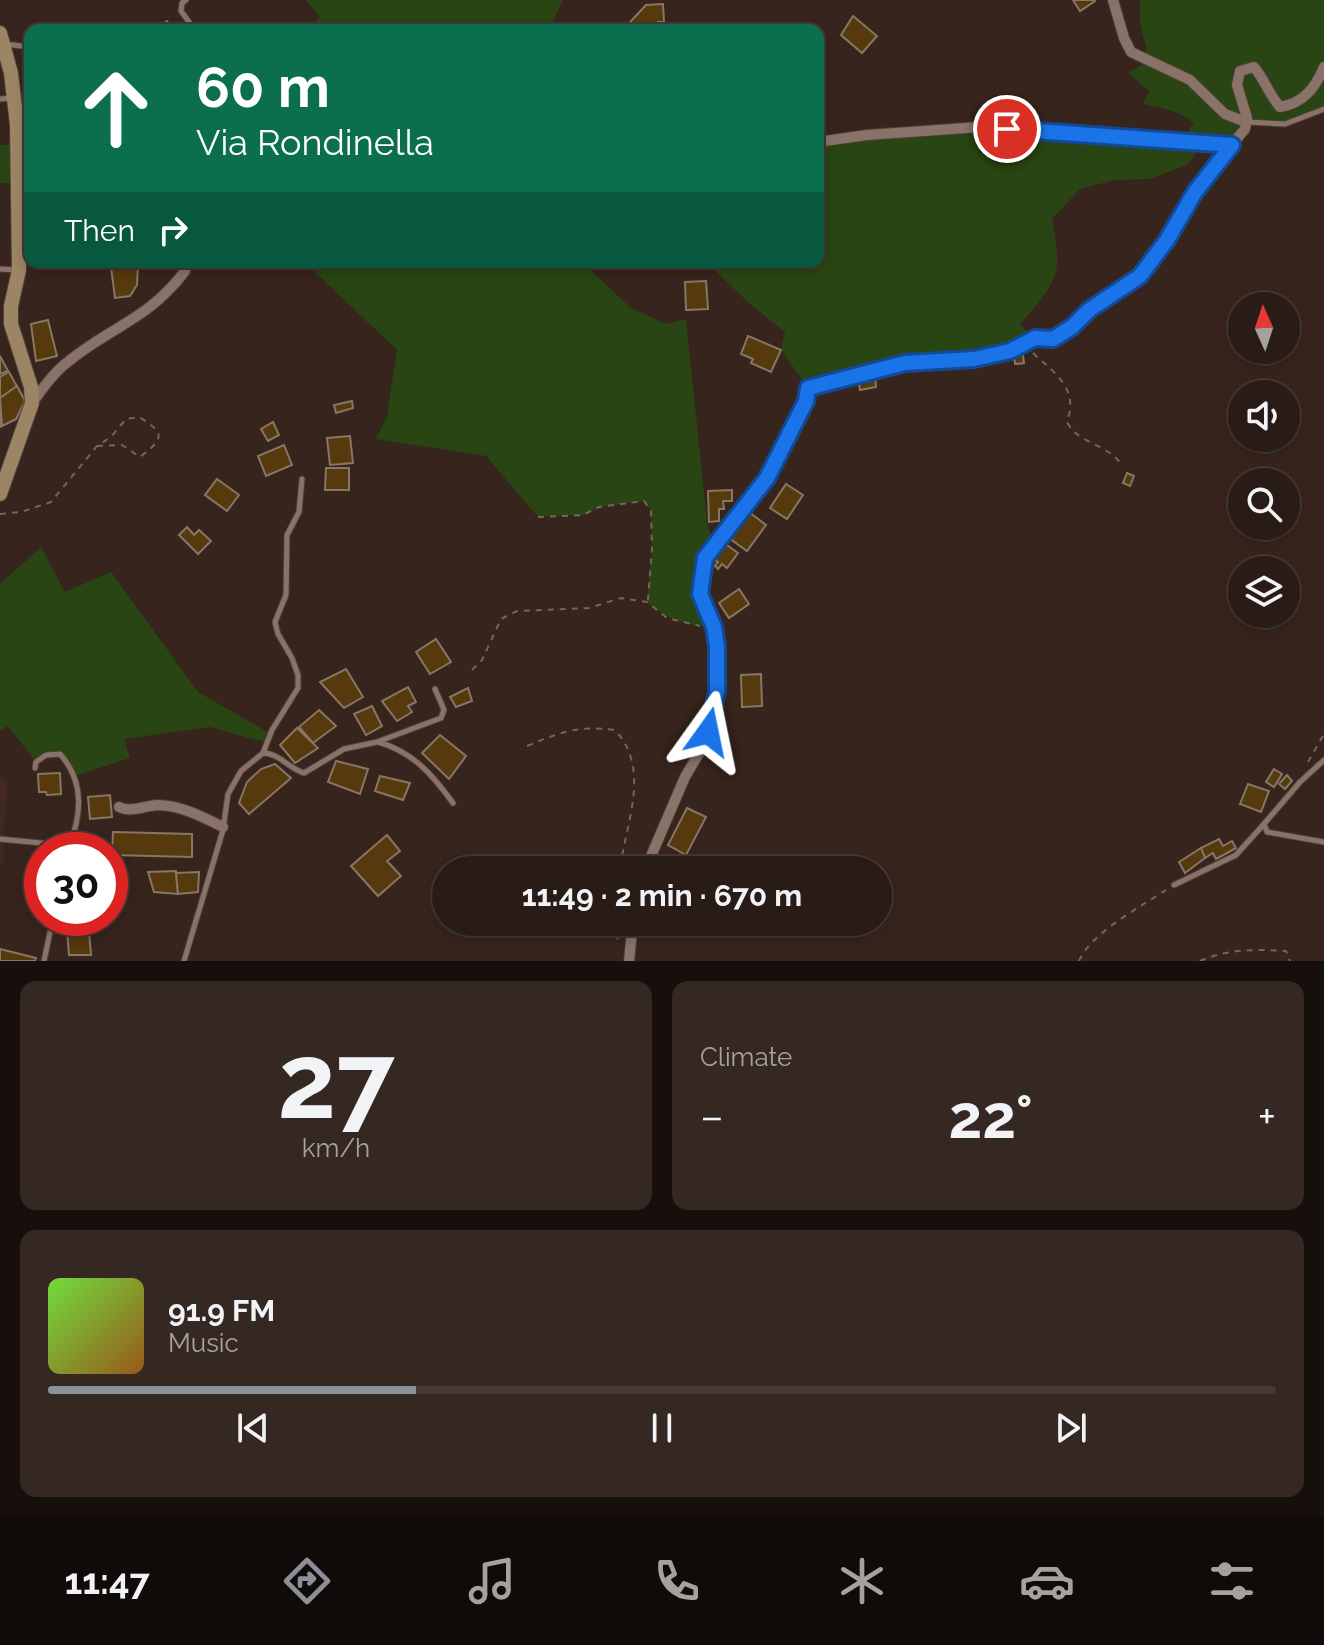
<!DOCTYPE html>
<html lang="en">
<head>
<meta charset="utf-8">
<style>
	body { margin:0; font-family:Raleway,sans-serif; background:#352822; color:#f1f3f6; height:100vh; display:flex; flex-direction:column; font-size:30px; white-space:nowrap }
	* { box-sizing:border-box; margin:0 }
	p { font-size:26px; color:#a5a1a0 }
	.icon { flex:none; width:44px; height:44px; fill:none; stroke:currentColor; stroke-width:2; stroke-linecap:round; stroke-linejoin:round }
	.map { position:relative; height:961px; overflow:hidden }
	.drawer { display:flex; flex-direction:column; gap:20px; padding:20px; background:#170f0c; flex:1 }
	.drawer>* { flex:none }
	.banner { position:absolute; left:24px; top:24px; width:800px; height:244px; border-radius:16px; box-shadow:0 4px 12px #0003,0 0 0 2px #453934; background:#0b6e4f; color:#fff; overflow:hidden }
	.needle { width:52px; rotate:357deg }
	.tools { position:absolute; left:1228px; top:292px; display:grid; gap:16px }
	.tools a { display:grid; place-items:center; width:72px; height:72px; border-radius:50%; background:#291b15; box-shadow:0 4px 12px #0003,0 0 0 2px #453934; font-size:40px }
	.speed { position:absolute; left:24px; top:832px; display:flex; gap:16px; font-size:40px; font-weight:700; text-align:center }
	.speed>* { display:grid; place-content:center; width:104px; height:104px; border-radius:50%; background:#291b15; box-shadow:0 4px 12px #0003,0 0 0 2px #453934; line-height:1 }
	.speed .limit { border:12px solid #d22; background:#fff; color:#111 }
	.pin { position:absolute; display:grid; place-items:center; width:68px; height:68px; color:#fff; margin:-34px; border:4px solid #fff; border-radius:50%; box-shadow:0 2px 8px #0007 }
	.me { position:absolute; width:88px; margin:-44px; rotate:12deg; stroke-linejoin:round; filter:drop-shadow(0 0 6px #0008) }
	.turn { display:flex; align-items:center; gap:28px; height:168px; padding:0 40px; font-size:36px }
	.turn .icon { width:104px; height:104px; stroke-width:2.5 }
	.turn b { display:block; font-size:56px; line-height:68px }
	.then { display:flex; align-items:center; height:76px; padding:0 40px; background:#0003; gap:16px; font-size:30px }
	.big { font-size:60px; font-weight:700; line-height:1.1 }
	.drawer .card { flex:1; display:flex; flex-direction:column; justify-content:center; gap:12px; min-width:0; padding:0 28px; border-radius:16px; background:#352822 }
	.drawer .dial { align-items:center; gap:0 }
	.dial b { font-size:104px; line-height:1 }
	.song { display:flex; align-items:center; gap:24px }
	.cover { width:96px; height:96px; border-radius:12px; background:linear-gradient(135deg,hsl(100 70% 55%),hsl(30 70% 35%)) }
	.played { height:8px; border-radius:4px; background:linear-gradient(90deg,#8c9099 30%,#453934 30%) }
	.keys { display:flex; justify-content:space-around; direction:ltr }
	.heat { display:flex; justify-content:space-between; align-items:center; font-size:44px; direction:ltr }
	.drawer .tiles { flex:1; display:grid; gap:20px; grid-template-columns:1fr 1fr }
	.card:last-child { grid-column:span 2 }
	.trip { position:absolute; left:432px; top:856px; width:460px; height:80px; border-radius:40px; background:#291b15; box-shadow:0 4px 12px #0003,0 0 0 2px #453934; font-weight:700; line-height:80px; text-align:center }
	.menu { display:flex; height:128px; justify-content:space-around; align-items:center; background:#100b08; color:#a5a1a0 }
	.menu .icon { width:56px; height:56px }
	.menu .selected { color:#8c9099 }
	.menu b { font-size:36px; color:#f1f3f6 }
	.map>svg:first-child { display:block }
</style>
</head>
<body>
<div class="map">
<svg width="1324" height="961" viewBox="0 0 1324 961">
	<rect width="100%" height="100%" fill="#37241c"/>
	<polygon fill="#42291d" points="0,776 7,781 7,803 3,832 4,863 0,864"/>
	<g fill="#294513">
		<polygon points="306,0 563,0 549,30 308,30 320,17"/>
		<path d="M1140 0H1324V109L1285 124 1246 122 1232 145H1202L1187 165 1150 179 1115 180 1080 189 1052 219C1064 278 1056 280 1020 325L1035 338 1010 351 905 363 808 388 781 350 785 332 750 304 706 262H818V142L980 127 1179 142 1194 124C1180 110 1161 108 1143 104L1149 91 1128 73 1149 60 1140 23Z"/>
		<polygon points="0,145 11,145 10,183 0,183"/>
		<path d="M304 262H582L631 308 666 324 686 319 707 522 713 544 700 594 714 627C684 625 671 621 647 602L652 550 651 511 644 501 599 507 583 515 538 517 486 456 376 439 387 416 397 350Z"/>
		<polygon points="41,547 65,592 111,572 198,692 271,734 267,743 210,727 124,739 130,758 74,776 60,754 46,755 36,762 8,726 0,731 0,584"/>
	</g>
	<g fill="#56390c" stroke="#867765" stroke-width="2">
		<polygon points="1073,0 1094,0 1095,1 1080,11"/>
		<polygon points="663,4 664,22 658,22 658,29 637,30 630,22 646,5"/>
		<polygon points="853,16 877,36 862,53 841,35"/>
		<polygon points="167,21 173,30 153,30"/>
		<polygon points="123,262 150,262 138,263 137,285 130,296 115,298 111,267 123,265"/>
		<polygon points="706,281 708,309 686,310 685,282"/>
		<polygon points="48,320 57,356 36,361 31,324"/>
		<polygon points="748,336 781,350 771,372 751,363 753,359 741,354"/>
		<polygon points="1014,355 1023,355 1024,363 1015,364"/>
		<polygon points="0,356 8,371 0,374"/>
		<polygon points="9,372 25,401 16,419 0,427 0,377"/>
		<polygon points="875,377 876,387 860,390 858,380"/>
		<polygon points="17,386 25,401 16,419 2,426 0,398"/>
		<polygon points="352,401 353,408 336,413 334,405"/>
		<polygon points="273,422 279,435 268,441 261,429"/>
		<polygon points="350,436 353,463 330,465 327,438"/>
		<polygon points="284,445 292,465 266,476 258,456"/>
		<polygon points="326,468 349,468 349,490 325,490"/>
		<polygon points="1127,473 1134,476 1130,486 1123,483"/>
		<polygon points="217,479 239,495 227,511 205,495"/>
		<polygon points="786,484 803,495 787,519 770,508"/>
		<polygon points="732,490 732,501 723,501 724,509 719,509 719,521 709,522 708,491"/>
		<polygon points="749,512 766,525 747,551 729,538"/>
		<polygon points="187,527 194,535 199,530 211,541 198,554 179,535"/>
		<polygon points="724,543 738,553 727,568 722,564 718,569 715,566 718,562 713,559"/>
		<polygon points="739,589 749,604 729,618 719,603"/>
		<polygon points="436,639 451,662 430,674 416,652"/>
		<polygon points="346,669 363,697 344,708 320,682"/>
		<polygon points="761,674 762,706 742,707 741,675"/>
		<polygon points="408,687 416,702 408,706 412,712 397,721 382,701"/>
		<polygon points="468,688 472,701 456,707 450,697"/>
		<polygon points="372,706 382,726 366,735 354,714"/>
		<polygon points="319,710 336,726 313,743 299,727"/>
		<polygon points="297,728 318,748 295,763 280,745"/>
		<polygon points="440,735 466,756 449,779 422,753"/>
		<polygon points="336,761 368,769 360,794 328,782"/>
		<polygon points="275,764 291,778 249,814 239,803 247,782 261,769"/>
		<polygon points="1274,769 1282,774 1274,787 1266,782"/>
		<polygon points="60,773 61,794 47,795 46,792 39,792 38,774"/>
		<polygon points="1287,775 1292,781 1285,789 1279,784"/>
		<polygon points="380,776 410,783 403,800 375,791"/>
		<polygon points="1248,784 1269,791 1261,812 1240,804"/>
		<polygon points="110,795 112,817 90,819 88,797"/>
		<polygon points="687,808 706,817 686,855 668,845"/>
		<polygon points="113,832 192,834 192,857 112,855"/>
		<polygon points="387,835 400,851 387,861 401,876 378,896 351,866"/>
		<polygon points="1219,839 1223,846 1232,841 1236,848 1216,859 1213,853 1205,858 1201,848"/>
		<polygon points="1201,848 1205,858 1185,873 1179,862"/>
		<polygon points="672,859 686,870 663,870"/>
		<polygon points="176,871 178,894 154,892 148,872"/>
		<polygon points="199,872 198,892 178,894 176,873"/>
		<polygon points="110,878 126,891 119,901 110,893"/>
		<polygon points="66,918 88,919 91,955 69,955"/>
		<polygon points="0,949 36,958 35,961 0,961"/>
	</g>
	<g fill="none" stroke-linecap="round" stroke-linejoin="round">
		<g stroke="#4f3f38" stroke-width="7">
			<g id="lane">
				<polyline points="186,0 182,3 181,11 195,30"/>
				<polyline points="4,44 30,47"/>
				<polyline points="0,99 13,98"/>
				<polyline points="16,111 30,109"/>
				<polyline points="1247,122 1285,124 1324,109"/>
				<polyline points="0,269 18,270"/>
				<polyline points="185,271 195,262"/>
				<path d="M378 742C413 752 432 774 453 803"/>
				<polyline points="263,753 272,730 298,688 298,675 292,658 278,634 275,622 286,595 287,535 299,512 302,479"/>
				<polyline points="1324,760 1300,782 1264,824 1267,832 1324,842"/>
				<path d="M35 768 36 762 46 755 60 754C86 783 81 817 68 850"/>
				<polyline points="0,839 61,845 65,850"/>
				<polyline points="1174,885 1236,855 1264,824"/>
				<polyline points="44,961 53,918"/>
				<path d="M184 961 223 830 228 794 241 771 263 753C279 753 288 768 304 773L344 749 377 742 441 718 444 710 435 689"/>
			</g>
		</g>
		<g stroke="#4f3f38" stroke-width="12">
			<g id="street">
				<polyline points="1113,0 1124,38 1131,52 1190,80 1225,114 1246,122"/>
				<polyline points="818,142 867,135 980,127 1232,145"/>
				<path d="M32 403C43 388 54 372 69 361 112 326 149 319 185 271"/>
				<path d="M119 807C131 813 144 806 157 805 180 805 203 817 223 827"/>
				<path d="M645 870 685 777 701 750 713 709 717 691V647L714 627 700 594 705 558 767 478 806 401 808 388 905 363 974 359 1010 351 1035 338 1053 339 1072 327 1089 310 1140 276 1167 240 1218 161 1245 129 1247 118 1237 85 1240 71 1254 67C1265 80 1269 95 1280 107 1304 103 1315 88 1324 67"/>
				<polyline points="629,961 633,922"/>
			</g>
		</g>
		<g stroke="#4f3f38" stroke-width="16">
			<polyline id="secondary" points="0,33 11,73 17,125 19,270 11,306 11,324 31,387 32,403 0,494"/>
		</g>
		<g stroke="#76655e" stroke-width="2" stroke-dasharray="6 6" stroke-linecap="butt">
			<path d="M1033 353C1056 374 1079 389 1067 422 1079 445 1110 444 1122 466"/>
			<path d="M0 514 21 512 51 502 97 446 111 437 126 419 139 417C165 433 165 438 140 457L122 445 97 446"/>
			<polyline points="538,517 583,515 599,507 644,501 651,511 652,549 648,600"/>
			<polyline points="472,670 482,660 501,619 517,611 589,608 621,598 647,602 667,618 700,626"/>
			<path d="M527 746C561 732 578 725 615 730 652 770 625 824 620 870"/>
			<polyline points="1308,762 1324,734"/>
			<polyline points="614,922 618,941 622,942"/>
			<path d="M1079 961C1091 933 1140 907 1166 890"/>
			<path d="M1200 961C1227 949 1256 949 1286 951L1290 961"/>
		</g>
		<use href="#lane" stroke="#897368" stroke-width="5"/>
		<use href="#street" stroke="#897368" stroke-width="10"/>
		<use href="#secondary" stroke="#9c8565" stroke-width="14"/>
	</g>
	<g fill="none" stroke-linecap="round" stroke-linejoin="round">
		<g stroke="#114b97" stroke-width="20">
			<polyline id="route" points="708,732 717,691 717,647 714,627 700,594 705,558 767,478 806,401 808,388 905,363 974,359 1010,351 1035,338 1053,339 1072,327 1089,310 1140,276 1167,240 1195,192 1232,145 1007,129"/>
		</g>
		<use href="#route" stroke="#1a73e8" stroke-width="14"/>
	</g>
</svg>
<div class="tools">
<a><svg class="needle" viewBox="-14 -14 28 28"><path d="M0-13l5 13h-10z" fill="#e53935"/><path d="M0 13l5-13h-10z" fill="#a5a1a0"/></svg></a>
<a><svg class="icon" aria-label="sound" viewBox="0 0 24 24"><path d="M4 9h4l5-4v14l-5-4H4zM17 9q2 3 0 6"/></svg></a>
<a><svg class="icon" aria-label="search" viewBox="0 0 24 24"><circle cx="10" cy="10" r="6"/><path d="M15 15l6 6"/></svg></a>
<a><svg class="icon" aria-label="layers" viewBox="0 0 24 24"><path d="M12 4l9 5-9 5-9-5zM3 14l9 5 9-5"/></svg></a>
</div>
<div class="speed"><div class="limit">30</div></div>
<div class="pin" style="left:1007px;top:129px;background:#d93025"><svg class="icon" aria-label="arrive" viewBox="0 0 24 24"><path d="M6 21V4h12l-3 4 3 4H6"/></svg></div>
<svg class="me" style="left:708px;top:732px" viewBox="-20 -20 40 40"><path d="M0-17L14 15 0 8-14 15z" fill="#1a73e8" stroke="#fff" stroke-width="4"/></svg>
<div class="trip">11:49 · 2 min · 670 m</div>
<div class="banner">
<div class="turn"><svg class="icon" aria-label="ahead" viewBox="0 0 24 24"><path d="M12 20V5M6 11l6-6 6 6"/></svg><div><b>60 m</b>Via Rondinella</div></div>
<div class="then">Then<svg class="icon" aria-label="right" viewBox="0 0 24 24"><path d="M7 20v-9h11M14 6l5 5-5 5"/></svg></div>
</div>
</div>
<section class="drawer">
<div class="tiles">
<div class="card dial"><b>27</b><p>km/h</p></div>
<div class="card"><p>Climate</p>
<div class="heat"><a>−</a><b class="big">22°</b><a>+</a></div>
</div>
<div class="card">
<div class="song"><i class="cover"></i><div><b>91.9 FM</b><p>Music</p></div></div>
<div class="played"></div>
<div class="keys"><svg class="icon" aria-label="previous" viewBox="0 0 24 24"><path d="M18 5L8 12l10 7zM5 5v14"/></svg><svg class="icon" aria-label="pause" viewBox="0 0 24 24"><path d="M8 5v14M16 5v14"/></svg><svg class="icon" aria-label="next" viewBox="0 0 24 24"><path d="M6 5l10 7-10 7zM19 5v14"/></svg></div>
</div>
</div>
</section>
<nav class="menu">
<b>11:47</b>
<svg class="icon selected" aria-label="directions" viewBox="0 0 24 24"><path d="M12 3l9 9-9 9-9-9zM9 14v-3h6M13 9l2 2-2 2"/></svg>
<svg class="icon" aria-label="music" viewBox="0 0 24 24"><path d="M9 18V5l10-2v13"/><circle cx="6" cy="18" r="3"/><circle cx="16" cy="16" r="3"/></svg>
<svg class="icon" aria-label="phone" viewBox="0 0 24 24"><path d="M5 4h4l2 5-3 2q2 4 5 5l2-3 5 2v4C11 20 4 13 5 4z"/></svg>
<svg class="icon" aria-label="climate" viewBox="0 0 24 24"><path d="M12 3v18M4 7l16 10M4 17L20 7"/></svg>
<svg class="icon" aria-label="car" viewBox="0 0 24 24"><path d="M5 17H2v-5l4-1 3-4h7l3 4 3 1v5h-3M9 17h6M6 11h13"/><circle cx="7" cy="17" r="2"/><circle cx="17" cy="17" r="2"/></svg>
<svg class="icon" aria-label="filters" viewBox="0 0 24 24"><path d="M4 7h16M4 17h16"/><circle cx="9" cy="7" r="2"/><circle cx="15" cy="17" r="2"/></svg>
</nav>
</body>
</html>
